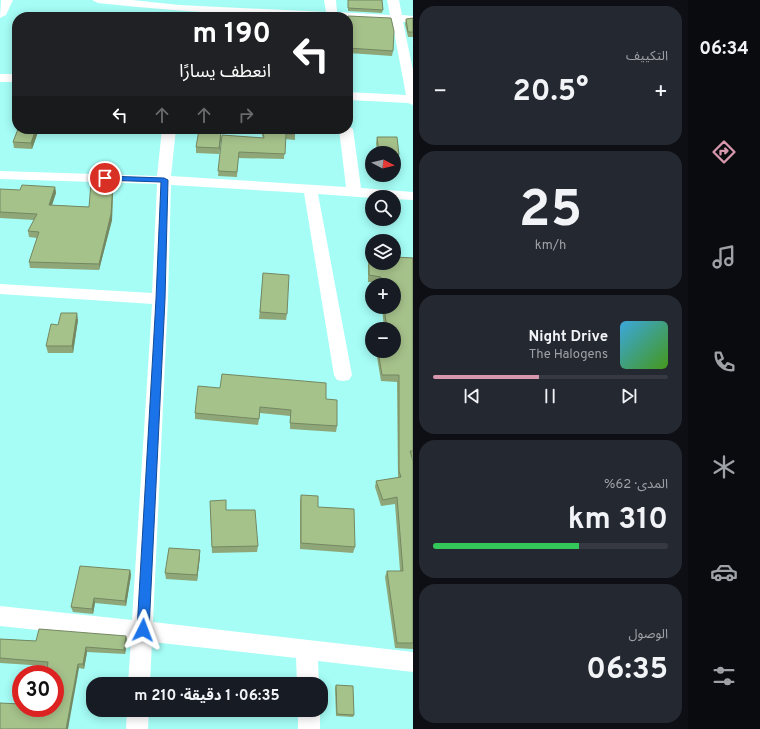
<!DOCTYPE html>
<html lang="ar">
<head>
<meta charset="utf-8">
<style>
	body { margin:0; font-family:Overpass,"Noto Sans Arabic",sans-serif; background:#242831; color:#f1f3f6; direction:rtl; height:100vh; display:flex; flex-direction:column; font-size:15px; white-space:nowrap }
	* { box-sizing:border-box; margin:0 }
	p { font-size:13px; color:#9ea1a6 }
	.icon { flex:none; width:22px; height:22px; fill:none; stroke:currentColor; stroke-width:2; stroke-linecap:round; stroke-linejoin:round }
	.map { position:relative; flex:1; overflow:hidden; direction:ltr }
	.drawer { display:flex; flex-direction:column; gap:6px; padding:6px; background:#0d0f14; width:275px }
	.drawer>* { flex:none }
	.banner { position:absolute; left:12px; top:12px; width:341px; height:122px; border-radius:16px; box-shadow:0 2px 10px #0003; direction:rtl; background:#202124; color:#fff; overflow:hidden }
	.needle { width:26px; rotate:97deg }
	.controls { position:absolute; left:365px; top:146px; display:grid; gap:8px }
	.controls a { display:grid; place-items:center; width:36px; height:36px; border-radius:50%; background:#171b24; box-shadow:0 2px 10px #0003; font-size:20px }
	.speed { position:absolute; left:12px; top:665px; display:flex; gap:8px; font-size:20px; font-weight:700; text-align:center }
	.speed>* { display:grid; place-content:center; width:52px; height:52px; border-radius:50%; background:#171b24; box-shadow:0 2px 10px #0003; line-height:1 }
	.speed .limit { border:6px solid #d22; background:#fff; color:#111 }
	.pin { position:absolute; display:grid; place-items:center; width:34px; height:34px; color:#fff; margin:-17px; border:2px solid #fff; border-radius:50%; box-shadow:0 1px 4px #0007 }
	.me { position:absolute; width:44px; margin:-22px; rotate:3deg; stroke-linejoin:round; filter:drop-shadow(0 0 3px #0008) }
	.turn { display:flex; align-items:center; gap:14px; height:84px; padding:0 16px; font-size:18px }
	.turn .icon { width:52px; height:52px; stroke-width:2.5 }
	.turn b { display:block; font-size:28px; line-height:34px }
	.lanes { display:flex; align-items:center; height:38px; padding:0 16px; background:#0003; justify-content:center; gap:20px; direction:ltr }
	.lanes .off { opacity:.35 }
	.big { font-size:30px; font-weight:700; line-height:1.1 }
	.drawer .widget { flex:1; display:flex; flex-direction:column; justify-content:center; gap:6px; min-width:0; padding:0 14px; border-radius:16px; background:#242831 }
	.drawer .dial { align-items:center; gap:0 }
	.dial b { font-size:52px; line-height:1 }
	.song { display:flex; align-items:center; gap:12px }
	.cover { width:48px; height:48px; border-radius:6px; background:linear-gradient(135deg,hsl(200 70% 55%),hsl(100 70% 35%)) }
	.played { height:4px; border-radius:2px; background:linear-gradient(90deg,#d797ac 45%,#363941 45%) }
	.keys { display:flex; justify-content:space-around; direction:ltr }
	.heat { display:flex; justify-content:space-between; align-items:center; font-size:22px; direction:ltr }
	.charge { height:6px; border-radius:3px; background:linear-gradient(90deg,#34c759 62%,#363941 0) }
	.trip { position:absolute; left:86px; top:677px; width:242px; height:40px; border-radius:16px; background:#171b24; box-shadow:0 2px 10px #0003; font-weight:700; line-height:40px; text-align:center; direction:rtl }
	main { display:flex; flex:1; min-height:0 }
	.menu { display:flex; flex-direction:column; width:72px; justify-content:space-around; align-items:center; background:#090b0e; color:#9ea1a6 }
	.menu .icon { width:28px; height:28px }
	.menu .selected { color:#d797ac }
	.menu b { font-size:18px; color:#f1f3f6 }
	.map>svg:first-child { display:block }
</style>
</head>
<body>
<main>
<nav class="menu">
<b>06:34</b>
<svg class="icon selected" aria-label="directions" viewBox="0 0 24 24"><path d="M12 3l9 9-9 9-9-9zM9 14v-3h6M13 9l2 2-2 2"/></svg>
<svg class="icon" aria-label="music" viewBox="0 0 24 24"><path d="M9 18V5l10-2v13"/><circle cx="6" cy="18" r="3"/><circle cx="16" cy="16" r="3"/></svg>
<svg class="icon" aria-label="phone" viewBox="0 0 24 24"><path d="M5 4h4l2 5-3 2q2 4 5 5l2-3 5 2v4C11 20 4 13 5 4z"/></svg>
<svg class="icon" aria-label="climate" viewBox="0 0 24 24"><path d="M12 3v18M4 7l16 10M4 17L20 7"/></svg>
<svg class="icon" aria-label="car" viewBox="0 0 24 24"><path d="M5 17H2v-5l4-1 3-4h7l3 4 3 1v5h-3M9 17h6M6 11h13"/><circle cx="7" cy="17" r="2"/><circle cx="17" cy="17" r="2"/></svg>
<svg class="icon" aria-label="filters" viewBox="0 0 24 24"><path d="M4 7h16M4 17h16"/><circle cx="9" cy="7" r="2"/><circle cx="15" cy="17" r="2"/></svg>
</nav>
<section class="drawer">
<div class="widget"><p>التكييف</p>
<div class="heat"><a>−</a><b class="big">20.5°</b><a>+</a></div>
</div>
<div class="widget dial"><b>25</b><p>km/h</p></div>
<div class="widget">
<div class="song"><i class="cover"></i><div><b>Night Drive</b><p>The Halogens</p></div></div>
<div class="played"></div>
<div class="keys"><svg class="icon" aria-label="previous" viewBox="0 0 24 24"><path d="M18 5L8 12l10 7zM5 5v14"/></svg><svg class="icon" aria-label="pause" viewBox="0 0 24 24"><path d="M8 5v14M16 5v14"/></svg><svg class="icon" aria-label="next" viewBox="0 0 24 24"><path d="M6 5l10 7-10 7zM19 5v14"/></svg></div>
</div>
<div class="widget"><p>المدى · 62%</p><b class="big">310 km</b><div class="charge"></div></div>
<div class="widget"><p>الوصول</p><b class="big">06:35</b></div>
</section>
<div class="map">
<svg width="413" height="729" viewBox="0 0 413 729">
	<rect width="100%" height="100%" fill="#a5fdf6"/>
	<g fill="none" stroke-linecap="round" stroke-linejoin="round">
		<g fill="#fff" fill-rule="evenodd">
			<polygon points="1,0 13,0 6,15 0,18"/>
			<path d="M92 0H132L179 5 326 12 324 0H336L337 12 390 15 387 0H399L402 15 413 16V22H403L413 70V105L408 103 348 100V92L406 95 392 21 348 19V17C264 17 181 12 98 3Z"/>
			<rect x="0" y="74" width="17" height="8"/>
			<polygon points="348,126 353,129 361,188 413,192 413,200 394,199 394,197 372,198 318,194 352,375 349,380 343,381 337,380 334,375 304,193 171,185 168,299 153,622 413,652 413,672 318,661 319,684 297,684 296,658 152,642 150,684 128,684 131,640 0,626 0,606 132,620 152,304 0,294 0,284 152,293 157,184 0,179 0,171 157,176 162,129 176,129 171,176 346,187 339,129 348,129"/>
			<polygon points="127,710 149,710 148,729 126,729"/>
			<rect x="298" y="710" width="22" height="19"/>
		</g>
	</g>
	<g fill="#8fa778">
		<polygon points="348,0 383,10 382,13 348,11"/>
		<polygon points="348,16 393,51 392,56 348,53"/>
		<polygon points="413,18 413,37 408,37 405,24 406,19"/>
		<polygon points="18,129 38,129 38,132 32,149 14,148 13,142"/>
		<polygon points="260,129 295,129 295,140 285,139 284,159 238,158 237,177 218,176 222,135 263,138"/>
		<polygon points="221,131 221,138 219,154 196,153 196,147"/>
		<polygon points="377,137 399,155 397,161 394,161 394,153 377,153 376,143"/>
		<polygon points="55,187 56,193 52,205 89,207 113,189 112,220 99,270 30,268 29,262 37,238 29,237 28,231 34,220 0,218 0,189 20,190"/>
		<polygon points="369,254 413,258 413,458 412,457 413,461 413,649 395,648 385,577 387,571 400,571 395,504 381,506 375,487 376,481 398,478 397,382 381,381 376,351 394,351 394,329 384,329 382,307 394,307 394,285 380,285 380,283 368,282 368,261"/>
		<polygon points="263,273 287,314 286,320 259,319"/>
		<polygon points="78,320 73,353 48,353 46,346"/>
		<polygon points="326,399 337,426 336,432 290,429 290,416 260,413 258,425 195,419 195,413"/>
		<polygon points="301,495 318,507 355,547 353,553 300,549 300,501"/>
		<polygon points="210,507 226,510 258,546 257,552 212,553"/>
		<polygon points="200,550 200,556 197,581 166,579 165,573"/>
		<polygon points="130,570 131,575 126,606 95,603 93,614 73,612 71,607"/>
		<polygon points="126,636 127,641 125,654 87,652 84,669 79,668 55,708 47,666 0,663 0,639 36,641"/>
		<polygon points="336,685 354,715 353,717 336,716 335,688"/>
	</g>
	<g fill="#748861">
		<polygon points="36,129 38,129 38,132 32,149 31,143"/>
		<polygon points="221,131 221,138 219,154 219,148"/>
		<polygon points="113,183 113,189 112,220 99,270 99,264"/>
		<polygon points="55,187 56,193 50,211 49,205"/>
		<polygon points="77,313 78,320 73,353 72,346"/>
		<polygon points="200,550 200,556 197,581 197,575"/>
		<polygon points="130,570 131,575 126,606 125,601"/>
		<polygon points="94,598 95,603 93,614 92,609"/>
		<polygon points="126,636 127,641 125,654 124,650"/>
		<polygon points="86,647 87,652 84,669 83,664"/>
		<polygon points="78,664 79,668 68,729 66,729"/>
	</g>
	<g fill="#a6c28b" stroke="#748861">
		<polygon points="348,0 382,0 383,10 348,8"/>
		<polygon points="287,13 306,14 306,17 287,17"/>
		<polygon points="348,16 391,18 394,31 393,51 348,48"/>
		<polygon points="413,18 413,32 408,32 406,19"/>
		<polygon points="18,129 36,129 31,143 13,142"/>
		<polygon points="262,129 295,129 295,134 286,134 285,154 239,152 237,172 218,171 222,135 264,138"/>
		<polygon points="199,130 221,131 219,148 196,147"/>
		<polygon points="377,137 397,137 399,155 394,155 394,153 379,153"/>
		<polygon points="91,183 113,183 111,214 99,264 29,262 39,232 28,231 37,214 0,212 0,189 20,190 22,185 55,187 49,205 89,207"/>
		<polygon points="369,254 372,255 372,263 394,263 394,257 413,258 413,451 410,451 413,461 413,643 397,643 387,571 403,571 397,497 383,500 376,481 401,477 399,471 399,375 382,375 378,351 394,351 394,329 387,329 384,307 394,307 394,285 382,285 381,277 369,275"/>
		<polygon points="263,273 289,275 287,314 260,312"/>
		<polygon points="61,313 77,313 72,346 46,346 51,324 58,325"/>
		<polygon points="222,374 326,383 326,399 337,400 337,426 290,423 291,410 260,407 259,419 195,413 198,386 220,388"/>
		<polygon points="301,495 318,496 318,507 354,509 355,547 301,543"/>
		<polygon points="226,500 226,510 255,510 258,546 212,547 210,501"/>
		<polygon points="169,548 200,550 197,575 165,573"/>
		<polygon points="80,566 130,570 125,601 94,598 92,609 71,607"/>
		<polygon points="39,629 126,636 124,650 86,647 83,664 78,664 66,729 0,729 0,703 21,704 21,708 55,708 55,674 46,674 48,662 0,658 0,639 36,641"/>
		<polygon points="336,685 353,686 354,715 337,714"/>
	</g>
	<polygon fill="#1a73e8" stroke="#114b97" points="105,176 164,178 168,180 165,299 149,630 147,634 143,636 139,634 137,630 156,299 161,182 102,180 101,178"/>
</svg>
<div class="controls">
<a><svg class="needle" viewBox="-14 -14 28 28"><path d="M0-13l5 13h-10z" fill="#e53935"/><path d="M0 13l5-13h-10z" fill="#9ea1a6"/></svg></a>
<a><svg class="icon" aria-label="search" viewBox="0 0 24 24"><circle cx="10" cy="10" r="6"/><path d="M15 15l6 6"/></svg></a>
<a><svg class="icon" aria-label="layers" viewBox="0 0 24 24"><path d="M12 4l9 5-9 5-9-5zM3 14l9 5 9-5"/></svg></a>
<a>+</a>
<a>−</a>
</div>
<div class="speed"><div class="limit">30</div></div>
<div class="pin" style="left:105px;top:178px;background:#d93025"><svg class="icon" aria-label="arrive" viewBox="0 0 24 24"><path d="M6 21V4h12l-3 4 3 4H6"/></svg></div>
<svg class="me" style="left:143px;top:630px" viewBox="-20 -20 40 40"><path d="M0-17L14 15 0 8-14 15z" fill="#1a73e8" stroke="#fff" stroke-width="4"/></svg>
<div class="trip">06:35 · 1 دقيقة · 210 m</div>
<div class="banner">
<div class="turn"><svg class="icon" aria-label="left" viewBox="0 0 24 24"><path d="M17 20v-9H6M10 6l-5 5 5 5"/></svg><div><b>190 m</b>انعطف يسارًا</div></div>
<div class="lanes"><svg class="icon" aria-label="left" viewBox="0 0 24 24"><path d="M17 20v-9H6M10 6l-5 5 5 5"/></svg><svg class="icon off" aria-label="ahead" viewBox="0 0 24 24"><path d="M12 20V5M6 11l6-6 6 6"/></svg><svg class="icon off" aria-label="ahead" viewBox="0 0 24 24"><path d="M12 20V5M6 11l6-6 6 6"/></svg><svg class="icon off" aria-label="right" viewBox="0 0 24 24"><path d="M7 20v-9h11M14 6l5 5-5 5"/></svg></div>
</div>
</div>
</main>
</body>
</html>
